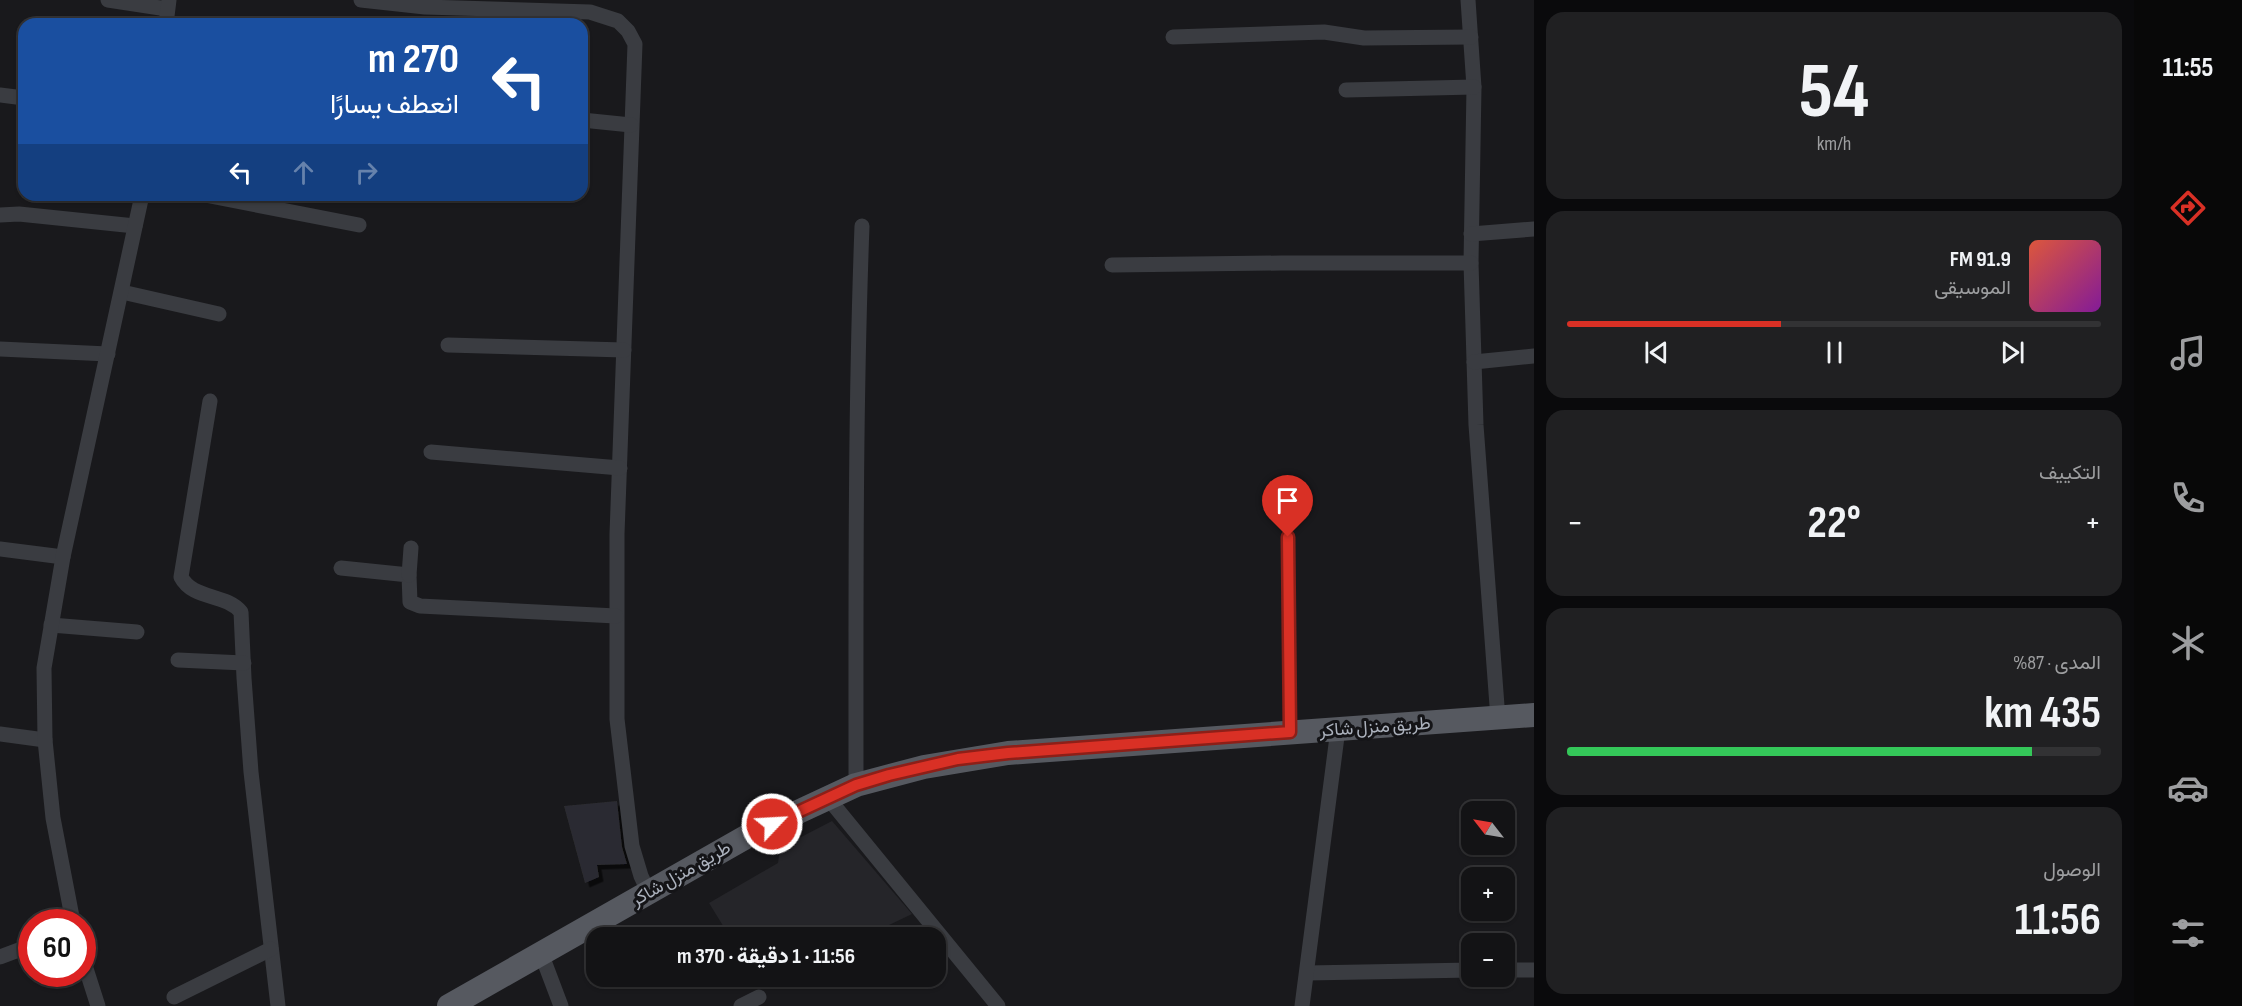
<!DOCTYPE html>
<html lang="ar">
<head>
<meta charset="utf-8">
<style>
	body { margin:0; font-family:"Sofia Sans Condensed",Vazirmatn,sans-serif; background:#202022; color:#f1f3f6; direction:rtl; height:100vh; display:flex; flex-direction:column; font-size:22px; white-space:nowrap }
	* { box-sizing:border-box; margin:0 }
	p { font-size:20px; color:#9d9ea0 }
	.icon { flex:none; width:33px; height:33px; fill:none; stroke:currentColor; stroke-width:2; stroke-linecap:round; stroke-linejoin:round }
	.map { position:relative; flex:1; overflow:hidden; direction:ltr }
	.details { display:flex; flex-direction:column; gap:12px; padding:12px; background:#0a0a0c; width:600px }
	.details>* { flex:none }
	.top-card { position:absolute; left:18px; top:18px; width:570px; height:183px; border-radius:18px; box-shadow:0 2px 4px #0004,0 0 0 2px #323234; direction:rtl; background:#1a4fa0; color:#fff; overflow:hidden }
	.needle { width:39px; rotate:301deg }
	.controls { position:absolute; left:1461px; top:801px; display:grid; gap:12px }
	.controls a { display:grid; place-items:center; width:54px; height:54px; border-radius:12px; background:#131315; box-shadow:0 2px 4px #0004,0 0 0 2px #323234; font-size:30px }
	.speed { position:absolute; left:18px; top:909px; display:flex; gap:12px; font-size:30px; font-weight:700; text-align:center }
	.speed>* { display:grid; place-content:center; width:78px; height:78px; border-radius:50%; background:#131315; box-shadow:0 2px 4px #0004,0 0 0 2px #323234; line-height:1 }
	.speed .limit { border:9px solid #d22; background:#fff; color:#111 }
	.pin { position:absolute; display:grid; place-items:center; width:51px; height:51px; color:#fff; margin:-62px -26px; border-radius:50% 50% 50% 0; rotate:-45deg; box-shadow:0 0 6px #0007 }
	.pin .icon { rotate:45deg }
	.me { position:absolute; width:66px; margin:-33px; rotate:65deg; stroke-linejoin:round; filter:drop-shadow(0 0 4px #0008) }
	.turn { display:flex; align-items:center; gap:21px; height:126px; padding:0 30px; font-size:27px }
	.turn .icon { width:78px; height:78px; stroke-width:2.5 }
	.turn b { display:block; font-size:42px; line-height:51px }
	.lanes { display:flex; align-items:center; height:57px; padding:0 30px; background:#0003; justify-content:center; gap:30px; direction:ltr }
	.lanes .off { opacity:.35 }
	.big { font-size:45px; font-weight:700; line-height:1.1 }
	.details .widget { flex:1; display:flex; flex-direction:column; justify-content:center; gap:9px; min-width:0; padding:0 21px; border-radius:18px; background:#202022 }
	.details .dial { align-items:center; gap:0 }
	.dial b { font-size:78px; line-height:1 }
	.song { display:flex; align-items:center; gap:18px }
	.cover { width:72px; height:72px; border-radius:9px; background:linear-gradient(135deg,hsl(10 70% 55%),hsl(290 70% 35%)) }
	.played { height:6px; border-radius:3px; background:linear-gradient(90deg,#d93025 40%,#323234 40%) }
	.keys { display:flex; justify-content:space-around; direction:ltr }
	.heat { display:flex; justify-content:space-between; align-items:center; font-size:33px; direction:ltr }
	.charge { height:9px; border-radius:4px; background:linear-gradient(90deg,#34c759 87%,#323234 0) }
	.trip { position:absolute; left:586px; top:927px; width:360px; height:60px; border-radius:18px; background:#131315; box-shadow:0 2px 4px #0004,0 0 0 2px #323234; font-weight:700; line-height:60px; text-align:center; direction:rtl }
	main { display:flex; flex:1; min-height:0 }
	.menu { display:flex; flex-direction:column; width:108px; justify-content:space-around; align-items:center; background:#080808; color:#9d9ea0 }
	.menu .icon { width:42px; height:42px }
	.menu .on { color:#d93025 }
	.menu b { font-size:27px; color:#f1f3f6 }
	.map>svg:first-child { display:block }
</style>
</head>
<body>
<main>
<nav class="menu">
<b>11:55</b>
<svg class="icon on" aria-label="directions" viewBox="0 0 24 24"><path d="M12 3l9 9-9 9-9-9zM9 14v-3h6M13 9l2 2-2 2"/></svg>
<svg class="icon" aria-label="music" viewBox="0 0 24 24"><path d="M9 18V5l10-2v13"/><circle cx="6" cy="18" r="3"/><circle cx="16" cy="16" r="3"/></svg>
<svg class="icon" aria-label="phone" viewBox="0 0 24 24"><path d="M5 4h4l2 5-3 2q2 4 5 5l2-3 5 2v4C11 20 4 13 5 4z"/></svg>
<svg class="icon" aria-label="climate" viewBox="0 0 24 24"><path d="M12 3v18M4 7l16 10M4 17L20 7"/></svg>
<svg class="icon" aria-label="car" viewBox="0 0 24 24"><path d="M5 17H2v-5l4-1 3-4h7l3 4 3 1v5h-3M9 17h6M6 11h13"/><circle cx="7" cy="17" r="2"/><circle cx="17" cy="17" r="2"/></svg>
<svg class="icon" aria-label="filters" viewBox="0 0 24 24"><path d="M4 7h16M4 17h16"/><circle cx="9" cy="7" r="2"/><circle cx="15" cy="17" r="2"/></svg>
</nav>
<section class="details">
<div class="widget dial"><b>54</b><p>km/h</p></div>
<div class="widget">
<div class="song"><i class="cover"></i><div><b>91.9 FM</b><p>الموسيقى</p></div></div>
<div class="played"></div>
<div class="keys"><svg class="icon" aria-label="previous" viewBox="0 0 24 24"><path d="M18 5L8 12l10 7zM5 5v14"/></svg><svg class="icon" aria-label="pause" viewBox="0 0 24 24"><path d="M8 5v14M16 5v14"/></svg><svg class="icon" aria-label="next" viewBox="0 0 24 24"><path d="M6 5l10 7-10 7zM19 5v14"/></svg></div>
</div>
<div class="widget"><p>التكييف</p>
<div class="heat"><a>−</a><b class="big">22°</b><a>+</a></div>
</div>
<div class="widget"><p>المدى · 87%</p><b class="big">435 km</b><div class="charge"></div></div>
<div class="widget"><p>الوصول</p><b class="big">11:56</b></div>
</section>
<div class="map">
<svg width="1534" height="1006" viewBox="0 0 1534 1006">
	<defs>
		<filter id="shadow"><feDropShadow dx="4.5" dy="4.5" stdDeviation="0" flood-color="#0009"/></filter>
	</defs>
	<rect width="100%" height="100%" fill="#19191c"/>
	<polygon fill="#252529" points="832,821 912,914 864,937 730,937 709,903 778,863 780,848"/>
	<polygon fill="#2c2c30" filter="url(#shadow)" points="617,801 622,847 627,864 597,865 599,877 585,883 564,806"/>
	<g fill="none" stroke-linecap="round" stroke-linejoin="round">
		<polyline stroke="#3a3c41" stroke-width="8" points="1287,492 1290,731"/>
		<g stroke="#3a3c41" stroke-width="15">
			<polyline points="108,0 167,9"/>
			<polyline points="361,0 425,7 590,12 618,21 628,31 635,44 617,534 617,719 632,846 641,876 649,893"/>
			<polyline points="1468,0 1474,87 1471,263 1476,425 1498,719"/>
			<polyline points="166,24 169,0"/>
			<polyline points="1173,37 1324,32 1364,38 1471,37"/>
			<polyline points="1346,90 1474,87"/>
			<polyline points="0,95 24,98"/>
			<polyline points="582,120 631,125"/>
			<polyline points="205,195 359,225"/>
			<polyline points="0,215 19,214 135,226"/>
			<polyline points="1471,234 1534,229"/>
			<polyline points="1112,265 1281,263 1471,263"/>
			<polyline points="122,292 219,314"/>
			<polyline points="448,345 624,350"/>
			<polyline points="0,349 108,354"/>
			<polyline points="1474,362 1534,356"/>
			<path d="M210 401 181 577C193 600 225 593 241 612L244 678 251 772 278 1006"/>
			<polyline points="431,452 620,468"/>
			<polyline points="0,549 63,557"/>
			<polyline points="341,568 409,575 410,602 420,606 616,616"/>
			<polyline points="409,575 411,548"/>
			<polyline points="51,625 137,632"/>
			<polyline points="178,660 244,663"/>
			<polyline points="0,734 45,740"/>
			<path d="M856 785C856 598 855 412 862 226"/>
			<polyline points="828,798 998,1006"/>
			<polyline points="73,922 53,818 45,740 44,668 63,557 142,195"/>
			<polyline points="541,953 561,1006"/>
			<polyline points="82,956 98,1006"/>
			<polyline points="0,957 32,945"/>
			<polyline points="1504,970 1534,970"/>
			<polyline points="1307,973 1472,970"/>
			<polyline points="174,997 271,949"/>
			<polyline points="741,1006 759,997"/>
			<polyline points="1302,1006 1338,729"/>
		</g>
		<polyline stroke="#565960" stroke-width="24" points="449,1006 753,833 856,785 924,767 1008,753 1534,715"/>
	</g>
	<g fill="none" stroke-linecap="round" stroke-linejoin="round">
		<g stroke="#8d1f18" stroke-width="15">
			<polyline id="route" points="772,824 856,785 889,775 958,759 1008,753 1290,732 1288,537"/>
		</g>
		<use href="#route" stroke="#d93025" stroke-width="10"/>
	</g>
	<g text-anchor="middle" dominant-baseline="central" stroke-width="6" stroke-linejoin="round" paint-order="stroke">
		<g font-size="18" fill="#abb1bc" stroke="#141417">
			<text transform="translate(1375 727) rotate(-4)">طريق منزل شاكر</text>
			<text transform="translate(681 874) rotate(-30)">طريق منزل شاكر</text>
		</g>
	</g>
</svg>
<div class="controls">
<a><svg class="needle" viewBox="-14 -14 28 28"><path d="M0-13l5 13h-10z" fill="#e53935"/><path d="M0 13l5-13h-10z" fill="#9d9ea0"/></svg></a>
<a>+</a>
<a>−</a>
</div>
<div class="speed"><div class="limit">60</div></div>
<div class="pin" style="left:1288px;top:537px;background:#d93025"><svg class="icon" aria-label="arrive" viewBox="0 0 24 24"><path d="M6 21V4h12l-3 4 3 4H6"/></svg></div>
<svg class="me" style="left:772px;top:824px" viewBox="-20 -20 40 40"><circle r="17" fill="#d93025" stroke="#fff" stroke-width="3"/><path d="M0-11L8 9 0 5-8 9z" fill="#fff"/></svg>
<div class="trip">11:56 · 1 دقيقة · 370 m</div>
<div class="top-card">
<div class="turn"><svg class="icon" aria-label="left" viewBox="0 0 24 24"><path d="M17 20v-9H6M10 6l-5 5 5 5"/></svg><div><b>270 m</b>انعطف يسارًا</div></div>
<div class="lanes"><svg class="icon" aria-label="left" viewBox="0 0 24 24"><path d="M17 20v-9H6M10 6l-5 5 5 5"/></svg><svg class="icon off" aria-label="ahead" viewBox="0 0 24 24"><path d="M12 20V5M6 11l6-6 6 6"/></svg><svg class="icon off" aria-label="right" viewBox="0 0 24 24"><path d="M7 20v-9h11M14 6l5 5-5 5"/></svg></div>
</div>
</div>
</main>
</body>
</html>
